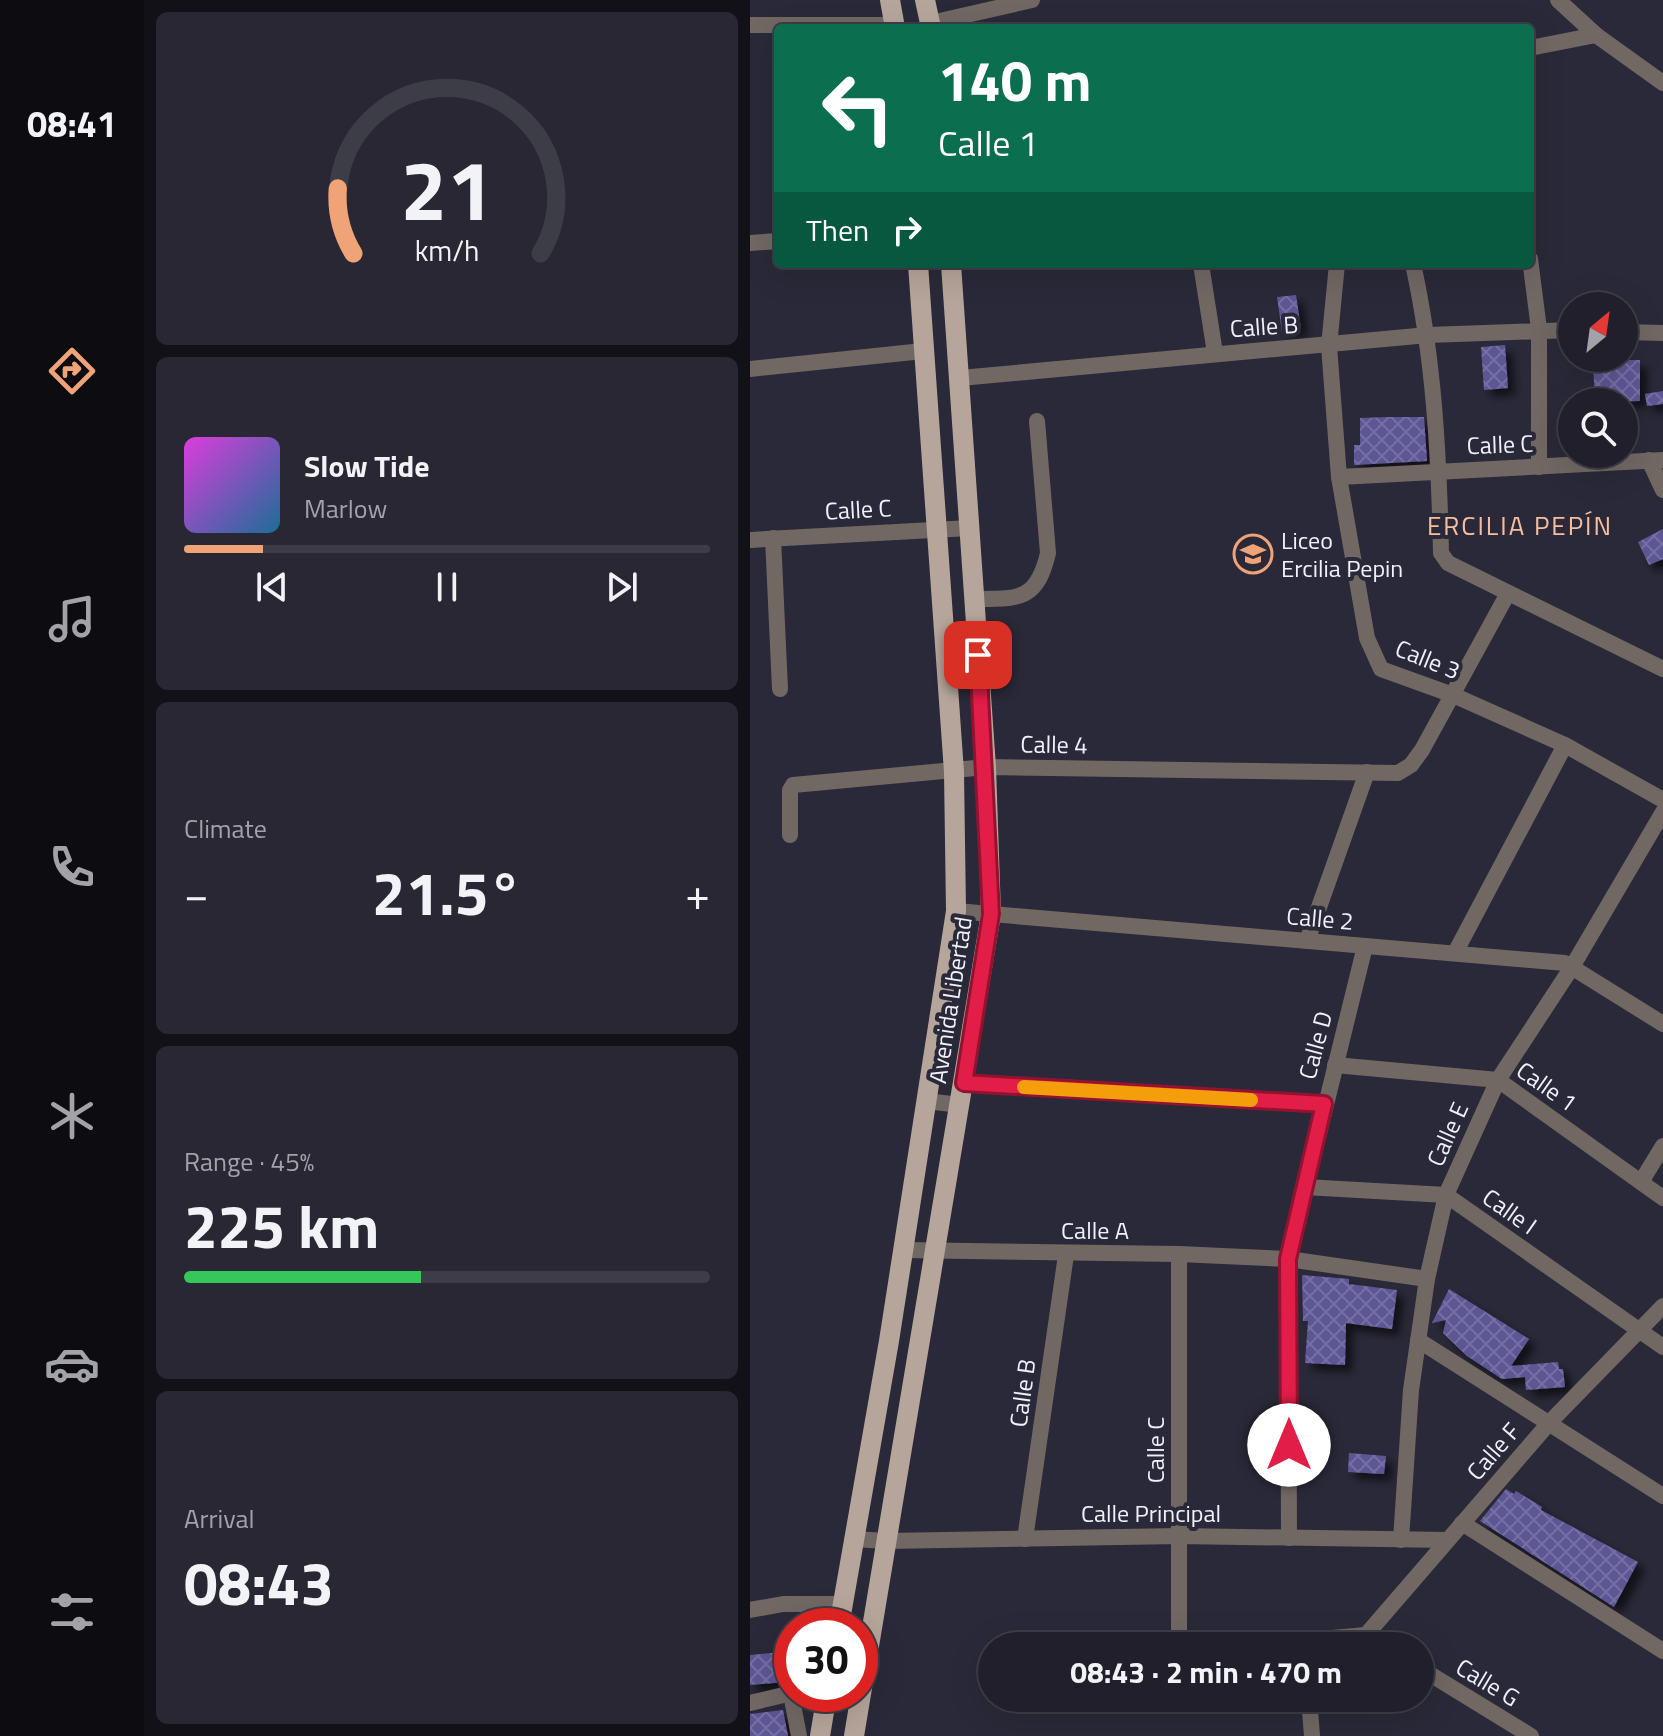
<!DOCTYPE html>
<html lang="en">
<head>
<meta charset="utf-8">
<style>
	body { margin:0; font-family:"Titillium Web",sans-serif; background:#282733; color:#f1f3f6; height:100vh; display:flex; flex-direction:column; font-size:30px; white-space:nowrap }
	* { box-sizing:border-box; margin:0 }
	p { font-size:26px; color:#a2a2a9 }
	.icon { flex:none; width:44px; height:44px; fill:none; stroke:currentColor; stroke-width:2; stroke-linecap:round; stroke-linejoin:round }
	.map { position:relative; flex:1; overflow:hidden }
	.sheet { display:flex; flex-direction:column; gap:12px; padding:12px; background:#121118; width:606px }
	.sheet>* { flex:none }
	.hud { position:absolute; left:24px; top:24px; width:760px; height:244px; border-radius:8px; box-shadow:0 8px 32px #0002,0 0 0 2px #3d3d47; background:#0b6e4f; color:#fff; overflow:hidden }
	.needle { width:52px; rotate:29deg }
	.buttons { position:absolute; left:808px; top:292px; display:grid; gap:16px }
	.buttons a { display:grid; place-items:center; width:80px; height:80px; border-radius:50%; background:#201f2b; box-shadow:0 8px 32px #0002,0 0 0 2px #3d3d47; font-size:40px }
	.speed { position:absolute; left:24px; top:1608px; display:flex; gap:16px; font-size:40px; font-weight:700; text-align:center }
	.speed>* { display:grid; place-content:center; width:104px; height:104px; border-radius:50%; background:#201f2b; box-shadow:0 8px 32px #0002,0 0 0 2px #3d3d47; line-height:1 }
	.speed .limit { border:12px solid #d22; background:#fff; color:#111 }
	.pin { position:absolute; display:grid; place-items:center; width:68px; height:68px; color:#fff; margin:-34px; border-radius:16px; box-shadow:0 4px 12px #0006 }
	.me { position:absolute; width:88px; margin:-44px; rotate:0deg; stroke-linejoin:round; filter:drop-shadow(0 0 6px #0008) }
	.turn { display:flex; align-items:center; gap:28px; height:168px; padding:0 32px; font-size:36px }
	.turn .icon { width:104px; height:104px; stroke-width:2.5 }
	.turn b { display:block; font-size:56px; line-height:68px }
	.then { display:flex; align-items:center; height:76px; padding:0 32px; background:#0003; gap:16px; font-size:30px }
	.big { font-size:60px; font-weight:700; line-height:1.1 }
	.sheet .widget { flex:1; display:flex; flex-direction:column; justify-content:center; gap:12px; min-width:0; padding:0 28px; border-radius:12px; background:#282733 }
	.sheet .dial { align-items:center; gap:0 }
	.dial svg { height:208px; overflow:visible; fill:none; stroke:#3d3d47; stroke-width:7; stroke-linecap:round; text-anchor:middle }
	.dial text { fill:#f1f3f6; stroke:none }
	.song { display:flex; align-items:center; gap:24px }
	.cover { width:96px; height:96px; border-radius:12px; background:linear-gradient(135deg,hsl(300 70% 55%),hsl(200 70% 35%)) }
	.played { height:8px; border-radius:4px; background:linear-gradient(90deg,#efa377 15%,#3d3d47 15%) }
	.keys { display:flex; justify-content:space-around; direction:ltr }
	.heat { display:flex; justify-content:space-between; align-items:center; font-size:44px; direction:ltr }
	.charge { height:12px; border-radius:6px; background:linear-gradient(90deg,#34c759 45%,#3d3d47 0) }
	.trip { position:absolute; left:228px; top:1632px; width:456px; height:80px; border-radius:40px; background:#201f2b; box-shadow:0 8px 32px #0002,0 0 0 2px #3d3d47; font-weight:700; line-height:80px; text-align:center }
	main { display:flex; flex:1; min-height:0 }
	.menu { display:flex; flex-direction:column; width:144px; justify-content:space-around; align-items:center; background:#0d0c11; color:#a2a2a9 }
	.menu .icon { width:56px; height:56px }
	.menu .on { color:#efa377 }
	.menu b { font-size:36px; color:#f1f3f6 }
	.map>svg:first-child { display:block }
</style>
</head>
<body>
<main>
<nav class="menu">
<b>08:41</b>
<svg class="icon on" aria-label="directions" viewBox="0 0 24 24"><path d="M12 3l9 9-9 9-9-9zM9 14v-3h6M13 9l2 2-2 2"/></svg>
<svg class="icon" aria-label="music" viewBox="0 0 24 24"><path d="M9 18V5l10-2v13"/><circle cx="6" cy="18" r="3"/><circle cx="16" cy="16" r="3"/></svg>
<svg class="icon" aria-label="phone" viewBox="0 0 24 24"><path d="M5 4h4l2 5-3 2q2 4 5 5l2-3 5 2v4C11 20 4 13 5 4z"/></svg>
<svg class="icon" aria-label="climate" viewBox="0 0 24 24"><path d="M12 3v18M4 7l16 10M4 17L20 7"/></svg>
<svg class="icon" aria-label="car" viewBox="0 0 24 24"><path d="M5 17H2v-5l4-1 3-4h7l3 4 3 1v5h-3M9 17h6M6 11h13"/><circle cx="7" cy="17" r="2"/><circle cx="17" cy="17" r="2"/></svg>
<svg class="icon" aria-label="filters" viewBox="0 0 24 24"><path d="M4 7h16M4 17h16"/><circle cx="9" cy="7" r="2"/><circle cx="15" cy="17" r="2"/></svg>
</nav>
<section class="sheet">
<div class="widget dial"><svg viewBox="0 0 100 80">
<path d="M14 69A42 42 0 1 1 86 69"/>
<path d="M14 69A42 42 0 0 1 8 44" stroke="#efa377"/>
<text x="50" y="56" font-size="32" font-weight="700">21</text>
<text x="50" y="72" font-size="11">km/h</text>
</svg></div>
<div class="widget">
<div class="song"><i class="cover"></i><div><b>Slow Tide</b><p>Marlow</p></div></div>
<div class="played"></div>
<div class="keys"><svg class="icon" aria-label="previous" viewBox="0 0 24 24"><path d="M18 5L8 12l10 7zM5 5v14"/></svg><svg class="icon" aria-label="pause" viewBox="0 0 24 24"><path d="M8 5v14M16 5v14"/></svg><svg class="icon" aria-label="next" viewBox="0 0 24 24"><path d="M6 5l10 7-10 7zM19 5v14"/></svg></div>
</div>
<div class="widget"><p>Climate</p>
<div class="heat"><a>−</a><b class="big">21.5°</b><a>+</a></div>
</div>
<div class="widget"><p>Range · 45%</p><b class="big">225 km</b><div class="charge"></div></div>
<div class="widget"><p>Arrival</p><b class="big">08:43</b></div>
</section>
<div class="map">
<svg width="913" height="1736" viewBox="0 0 913 1736">
	<defs>
		<pattern id="building-cross-hatch" width="8" height="8" patternUnits="userSpaceOnUse" patternTransform="scale(2)"><rect width="8" height="8" fill="#5d5694"/><path d="M0 0l8 8M0 8l8-8" fill="none" stroke="#756fa4"/></pattern>
		<filter id="shadow"><feDropShadow dx="7" dy="7" stdDeviation="4" flood-color="#0009"/></filter>
	</defs>
	<rect width="100%" height="100%" fill="#2a2939"/>
	<g fill="url(#building-cross-hatch)" filter="url(#shadow)">
		<polygon points="546,295 551,329 532,332 527,297"/>
		<polygon points="755,345 758,388 734,390 731,347"/>
		<polygon points="872,360 890,360 890,401 845,402 843,362"/>
		<polygon points="913,391 913,404 897,406 895,394"/>
		<polygon points="637,417 674,417 677,461 604,465 604,445 610,445 610,418"/>
		<polygon points="913,529 913,559 899,565 888,542"/>
		<polygon points="552,1275 599,1279 599,1284 647,1290 642,1329 596,1323 595,1365 555,1363 558,1321 553,1321"/>
		<polygon points="699,1289 779,1339 761,1366 808,1362 809,1369 813,1369 815,1387 776,1390 775,1377 752,1379 717,1356 693,1333 696,1320 682,1323"/>
		<polygon points="599,1453 636,1456 634,1474 598,1472"/>
		<polygon points="756,1489 764,1494 766,1491 792,1507 791,1510 888,1562 864,1607 730,1521"/>
		<polygon points="32,1652 36,1682 0,1685 0,1655"/>
		<polygon points="33,1710 38,1736 0,1736 0,1714"/>
	</g>
	<g fill="none" stroke-linecap="round" stroke-linejoin="round">
		<g stroke="#716864" stroke-width="16">
			<polyline points="808,0 846,35 913,83"/>
			<polyline points="181,23 282,0"/>
			<polyline points="0,25 145,25"/>
			<polyline points="780,48 846,35"/>
			<polyline points="0,243 28,241"/>
			<polyline points="780,259 789,329 789,467"/>
			<polyline points="451,264 465,353"/>
			<polyline points="587,264 579,346 589,477 617,638 631,669 703,695 815,745 913,800"/>
			<path d="M663 264C684 359 689 455 691 553L698 563 913 669"/>
			<polyline points="874,332 913,333"/>
			<polyline points="0,369 173,351"/>
			<polyline points="210,378 678,335 822,330"/>
			<polyline points="899,460 913,490"/>
			<polyline points="589,477 913,460"/>
			<polyline points="23,538 30,689"/>
			<polyline points="0,540 220,528"/>
			<path d="M225 599C268 599 287 601 298 553L287 421"/>
			<polyline points="40,835 40,790 43,785 236,767 648,773 661,765 672,750 757,595"/>
			<polyline points="206,911 815,963 913,1024"/>
			<polyline points="557,941 617,772"/>
			<polyline points="705,953 815,745"/>
			<polyline points="585,1065 748,1080 913,1198"/>
			<polyline points="214,1083 574,1104"/>
			<polyline points="176,1101 210,1105"/>
			<polyline points="891,1182 913,1146"/>
			<polyline points="555,1187 696,1195 913,1347"/>
			<polyline points="153,1250 429,1254 538,1259 677,1279"/>
			<polyline points="668,1340 913,1496"/>
			<polyline points="712,1523 913,1651"/>
			<polyline points="539,1538 538,1259 615,946"/>
			<polyline points="104,1539 136,1541 429,1536 697,1540"/>
			<polyline points="275,1539 316,1255"/>
			<polyline points="651,1540 661,1390 677,1279 696,1195 748,1080 822,967 913,812"/>
			<polyline points="0,1610 33,1604 93,1604"/>
			<polyline points="616,1635 800,1422 913,1306"/>
			<polyline points="429,1646 429,1254"/>
			<polyline points="493,1646 616,1635 634,1646"/>
			<polyline points="670,1668 781,1736"/>
			<polyline points="41,1694 49,1736"/>
			<polyline points="559,1698 562,1736"/>
			<polyline points="0,1703 42,1693"/>
		</g>
		<g stroke="#b6a59b" stroke-width="20">
			<polyline points="140,0 145,28"/>
			<polyline points="175,0 181,28"/>
			<polyline points="89,1626 139,1341 206,911 204,772 168,264"/>
			<polyline points="70,1736 77,1694"/>
			<polyline points="104,1736 241,914 236,767 201,264"/>
		</g>
	</g>
	<g fill="none" stroke-linecap="round" stroke-linejoin="round">
		<g stroke="#92132f" stroke-width="20">
			<polyline id="route" points="228,655 241,914 214,1083 574,1104 538,1259 539,1445"/>
		</g>
		<use href="#route" stroke="#e11d48" stroke-width="14"/>
		<polyline stroke="#f59e0b" stroke-width="14" points="274,1087 501,1100"/>
	</g>
	<defs>
		<g id="school-ring" transform="scale(2)"><circle r="9.5" fill="#2a2939" stroke="#efa377" stroke-width="1.5"/><path d="M0-5L7-2L0 1L-7-2ZM-4 1L0 2.5L4 1V4Q0 6-4 4Z" fill="#efa377"/></g>
	</defs>
	<g fill-rule="evenodd">
		<use href="#school-ring" x="503" y="554"/>
	</g>
	<g text-anchor="middle" dominant-baseline="central" stroke-width="8" stroke-linejoin="round" paint-order="stroke">
		<g font-size="24" fill="#f1f1fb" stroke="#2a2939">
			<text transform="translate(514 326) rotate(-4)">Calle B</text>
			<text transform="translate(750 444) rotate(-2)">Calle C</text>
			<text transform="translate(108 509) rotate(-3)">Calle C</text>
			<text transform="translate(678 659) rotate(22)">Calle 3</text>
			<text transform="translate(304 744) rotate(1)">Calle 4</text>
			<text transform="translate(570 918) rotate(5)">Calle 2</text>
			<text transform="translate(200 1000) rotate(-81)">Avenida Libertad</text>
			<text transform="translate(565 1045) rotate(-75)">Calle D</text>
			<text transform="translate(797 1086) rotate(35)">Calle 1</text>
			<text transform="translate(697 1134) rotate(-66)">Calle E</text>
			<text transform="translate(760 1211) rotate(35)">Calle I</text>
			<text x="345" y="1230">Calle A</text>
			<text transform="translate(272 1393) rotate(-82)">Calle B</text>
			<text transform="translate(405 1450) rotate(-90)">Calle C</text>
			<text transform="translate(743 1451) rotate(-49)">Calle F</text>
			<text x="401" y="1513">Calle Principal</text>
			<text transform="translate(738 1682) rotate(31)">Calle G</text>
		</g>
		<g font-size="24" fill="#f1f1fb" stroke="#2a2939" text-anchor="start">
			<text x="531" y="540">Liceo<tspan x="531" dy="28">Ercilia Pepin</tspan></text>
		</g>
		<g font-size="26" letter-spacing="2" fill="#f7bd9d" stroke="#2a2939">
			<text x="770" y="525">ERCILIA PEPÍN</text>
		</g>
	</g>
</svg>
<div class="buttons">
<a><svg class="needle" viewBox="-14 -14 28 28"><path d="M0-13l5 13h-10z" fill="#e53935"/><path d="M0 13l5-13h-10z" fill="#a2a2a9"/></svg></a>
<a><svg class="icon" aria-label="search" viewBox="0 0 24 24"><circle cx="10" cy="10" r="6"/><path d="M15 15l6 6"/></svg></a>
</div>
<div class="speed"><div class="limit">30</div></div>
<div class="pin" style="left:228px;top:655px;background:#d93025"><svg class="icon" aria-label="arrive" viewBox="0 0 24 24"><path d="M6 21V4h12l-3 4 3 4H6"/></svg></div>
<svg class="me" style="left:539px;top:1445px" viewBox="-20 -20 40 40"><circle r="19" fill="#fff"/><path d="M0-13L10 11 0 6-10 11z" fill="#e11d48"/></svg>
<div class="trip">08:43 · 2 min · 470 m</div>
<div class="hud">
<div class="turn"><svg class="icon" aria-label="left" viewBox="0 0 24 24"><path d="M17 20v-9H6M10 6l-5 5 5 5"/></svg><div><b>140 m</b>Calle 1</div></div>
<div class="then">Then<svg class="icon" aria-label="right" viewBox="0 0 24 24"><path d="M7 20v-9h11M14 6l5 5-5 5"/></svg></div>
</div>
</div>
</main>
</body>
</html>
